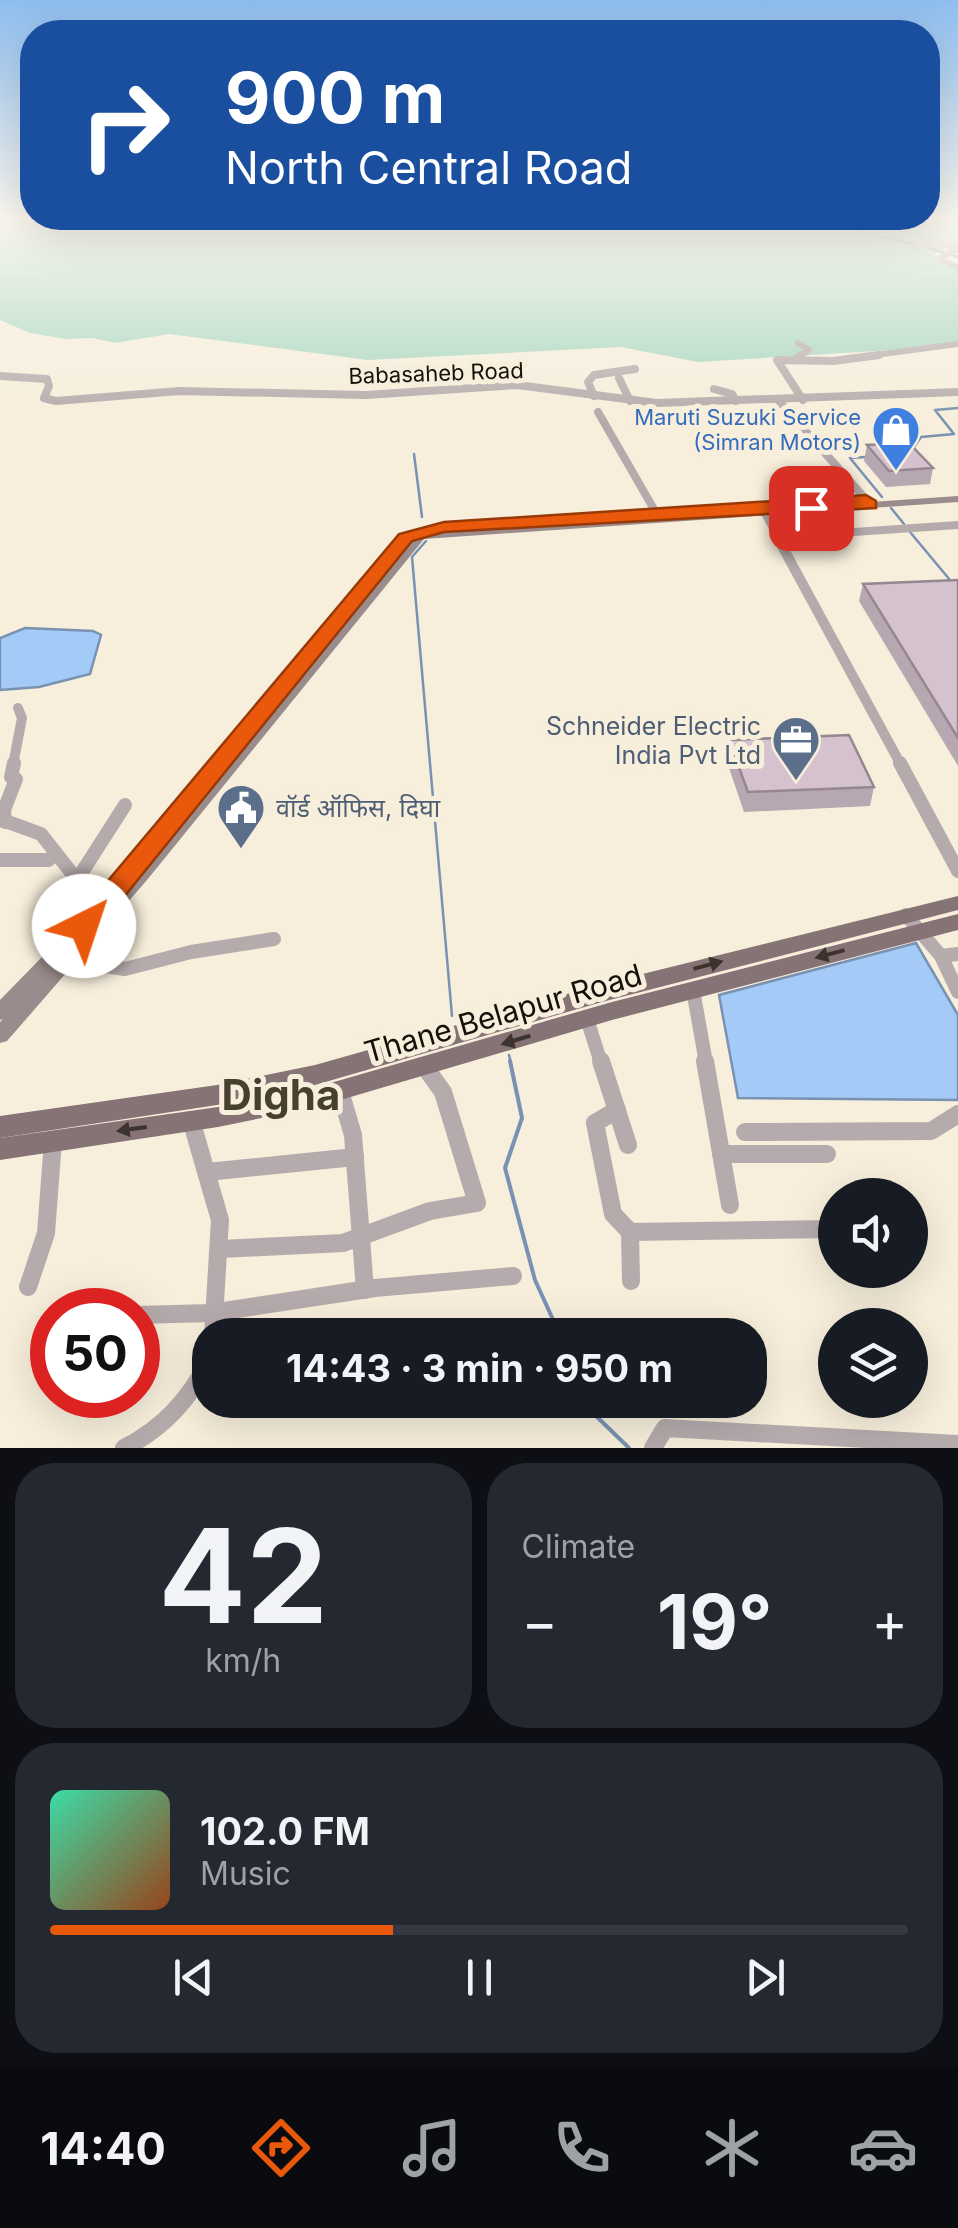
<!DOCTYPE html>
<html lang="en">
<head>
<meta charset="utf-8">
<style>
	body { margin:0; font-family:Inter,"Noto Sans Devanagari",sans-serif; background:#242831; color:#f1f3f6; height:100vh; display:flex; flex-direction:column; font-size:38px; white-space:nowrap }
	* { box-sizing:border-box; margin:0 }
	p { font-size:32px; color:#9ea1a6 }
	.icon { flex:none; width:55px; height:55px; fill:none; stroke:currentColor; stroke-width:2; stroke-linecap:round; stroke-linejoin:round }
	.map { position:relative; height:1448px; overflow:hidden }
	.sheet { display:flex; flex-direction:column; gap:15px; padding:15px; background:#0d0f14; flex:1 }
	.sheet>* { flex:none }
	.hud { position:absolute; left:20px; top:20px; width:920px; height:210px; border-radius:40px; box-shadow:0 10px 40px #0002; background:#1a4fa0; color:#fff; overflow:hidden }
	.fabs { position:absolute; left:818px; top:1178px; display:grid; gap:20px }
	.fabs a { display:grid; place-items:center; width:110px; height:110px; border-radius:50%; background:#171b24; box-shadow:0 10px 40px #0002; font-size:50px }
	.speed { position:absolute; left:30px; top:1288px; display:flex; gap:20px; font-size:50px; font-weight:700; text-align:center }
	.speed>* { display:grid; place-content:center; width:130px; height:130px; border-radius:50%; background:#171b24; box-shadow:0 10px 40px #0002; line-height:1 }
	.speed .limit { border:15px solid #d22; background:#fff; color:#111 }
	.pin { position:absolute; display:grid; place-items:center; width:85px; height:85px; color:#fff; margin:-42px; border-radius:20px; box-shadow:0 5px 15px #0006 }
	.me { position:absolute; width:110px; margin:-55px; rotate:41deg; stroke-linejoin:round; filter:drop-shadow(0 0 8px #0008) }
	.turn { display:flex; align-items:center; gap:35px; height:210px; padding:0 40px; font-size:45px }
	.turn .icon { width:130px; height:130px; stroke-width:2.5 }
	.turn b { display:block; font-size:70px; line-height:85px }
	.big { font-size:75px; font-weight:700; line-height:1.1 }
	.sheet .tile { flex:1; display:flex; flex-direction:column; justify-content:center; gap:15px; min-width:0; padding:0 35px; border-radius:40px; background:#242831 }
	.sheet .dial { align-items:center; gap:0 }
	.dial b { font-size:130px; line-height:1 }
	.song { display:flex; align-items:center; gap:30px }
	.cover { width:120px; height:120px; border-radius:15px; background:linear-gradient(135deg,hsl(160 70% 55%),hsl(20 70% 35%)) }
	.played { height:10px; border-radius:5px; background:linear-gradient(90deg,#ea580c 40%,#363941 40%) }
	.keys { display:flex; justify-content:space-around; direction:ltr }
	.heat { display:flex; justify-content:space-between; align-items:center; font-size:55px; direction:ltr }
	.sheet .tiles { flex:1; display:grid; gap:15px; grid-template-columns:1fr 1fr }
	.tile:last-child { grid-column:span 2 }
	.trip { position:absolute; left:192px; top:1318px; width:575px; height:100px; border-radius:40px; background:#171b24; box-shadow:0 10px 40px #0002; font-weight:700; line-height:100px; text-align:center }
	.dock { display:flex; height:160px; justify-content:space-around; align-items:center; background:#090b0e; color:#9ea1a6 }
	.dock .icon { width:70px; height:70px }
	.dock .on { color:#ea580c }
	.dock b { font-size:45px; color:#f1f3f6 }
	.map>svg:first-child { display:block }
</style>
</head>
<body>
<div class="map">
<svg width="958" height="1448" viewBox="0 0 958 1448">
	<rect width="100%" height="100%" fill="#f7eedb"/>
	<polygon fill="#a6d6be" points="0,219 958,219 958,242 933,255 958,266 958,346 698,362 621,347 368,360 169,334 115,343 92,338 66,339 30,333 0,320"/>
	<g fill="#a4caf8" stroke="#7992b1" stroke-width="2.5">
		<polygon points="25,628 93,631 101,635 90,674 39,687 0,690 0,638"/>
		<polygon points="916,943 958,1015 958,1100 738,1098 719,995"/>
	</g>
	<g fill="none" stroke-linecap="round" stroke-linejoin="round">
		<g stroke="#7992b1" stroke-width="2.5">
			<polyline points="842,227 914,244"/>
			<polyline points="926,247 958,257"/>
			<polyline points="914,447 921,437 954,434 935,410 958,408"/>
			<polyline points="414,454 422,517"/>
			<polyline points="865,457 850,458 882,497"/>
			<polyline points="891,508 904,524"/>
			<polyline points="910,532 950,580"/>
			<polyline points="426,541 412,557 452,1016"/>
			<polyline points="509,1055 511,1063"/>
		</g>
		<g stroke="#7992b1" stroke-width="4">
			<polyline points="510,1061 522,1118 505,1168 535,1280 560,1335"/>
			<polyline points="588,1400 595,1415 629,1448"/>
		</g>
		<g stroke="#b6abac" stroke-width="6">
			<polyline points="915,247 929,243 958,247"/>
			<polyline points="958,249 940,258 958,268"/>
			<polyline points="798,343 809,350 798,357"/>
			<polyline points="860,357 958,344"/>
		</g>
		<g stroke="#b6abac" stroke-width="8">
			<polyline points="797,358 802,355"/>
			<polyline points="0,376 47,379 49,386 44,398 56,401 179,391 366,395 517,385 657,403 958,392"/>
			<polyline points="619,378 630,401"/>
			<polyline points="714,389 732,394 736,401"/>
			<polyline points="594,396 588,382 594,375 635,369"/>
			<polyline points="803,400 777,360 833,361 879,355"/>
			<polyline points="779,401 870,504"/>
			<polyline points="598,412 659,518"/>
			<polyline points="762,508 777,535"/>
			<polyline points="809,535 958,525"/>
		</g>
		<g stroke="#b6abac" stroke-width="10">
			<polyline points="775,533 901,765"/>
			<polyline points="781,537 846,533"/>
			<polyline points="13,765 22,718 18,708"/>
		</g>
		<g stroke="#b6abac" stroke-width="14">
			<polyline points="900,763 958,871"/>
			<polyline points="0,819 41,834 74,876 95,890 121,899"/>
			<polyline points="5,822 4,810 16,779 11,777 14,763"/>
			<polyline points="0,860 48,860 54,855"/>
			<polyline points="77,880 125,805"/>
			<polyline points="906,915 941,956 958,992"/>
			<polyline points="941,956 958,954"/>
			<polyline points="62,960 125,969 191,952 274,939"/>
			<polyline points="693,990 706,1063"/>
			<polyline points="587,1019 601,1063"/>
		</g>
		<g stroke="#b6abac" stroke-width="18">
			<polyline points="601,1061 628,1145"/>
			<polyline points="705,1061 730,1205"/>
			<polyline points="340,1091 353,1135 365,1290"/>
			<polyline points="617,1110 595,1123 613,1214 630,1232 835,1229"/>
			<polyline points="191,1120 220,1220 213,1335"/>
			<polyline points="745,1132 931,1131 958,1114"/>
			<polyline points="721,1154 827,1154"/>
			<polyline points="207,1172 355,1157"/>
			<polyline points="630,1232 631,1281"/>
			<polyline points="221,1249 343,1243 430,1211 477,1203 443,1092 425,1067"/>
			<polyline points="28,1287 46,1233 53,1141"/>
			<polyline points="138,1315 211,1313 375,1288 513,1276"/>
			<path d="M124 1448C164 1428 189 1399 210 1360"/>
			<polyline points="653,1448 665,1428 958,1444"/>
		</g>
		<polygon fill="#9a8b8c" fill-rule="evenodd" points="958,496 958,502 424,539 147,880 7,1041 0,1043 0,1022 3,1019 0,1020 0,1000 85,913 91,912 97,913 117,892 110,886 113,882 153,834 159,832 165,835 416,533"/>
		<g fill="#857375" fill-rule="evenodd">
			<polygon points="958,896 958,910 602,1002 315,1085 217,1105 0,1138 0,1116 217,1085 315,1065 602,984"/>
			<polygon points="958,914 958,930 612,1020 320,1106 218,1127 0,1160 0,1138 218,1107 320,1086 612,1002"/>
		</g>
	</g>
	<g fill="#b7a7b1">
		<polygon points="867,445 933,468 930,484 886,487 864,461"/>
		<polygon points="958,580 958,766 859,601 863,584"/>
		<polygon points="729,740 874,787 870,806 744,812 726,759"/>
	</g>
	<g fill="#d5c2ce" stroke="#958890" stroke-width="2.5">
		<polygon points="909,443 933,468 889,471 867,445"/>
		<polygon points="958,580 958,738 863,584"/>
		<polygon points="849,735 874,787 748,792 729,740"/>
	</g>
	<defs><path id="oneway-solid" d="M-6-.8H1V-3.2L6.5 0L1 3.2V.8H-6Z" transform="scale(2.5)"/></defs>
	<g fill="#3c332f">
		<use href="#oneway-solid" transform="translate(830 954) rotate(165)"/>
		<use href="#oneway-solid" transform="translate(708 965) rotate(-15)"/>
		<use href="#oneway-solid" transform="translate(516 1040) rotate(163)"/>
		<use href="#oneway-solid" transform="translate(132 1129) rotate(172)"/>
	</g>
	<linearGradient id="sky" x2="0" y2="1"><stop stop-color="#8dbdee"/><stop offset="0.52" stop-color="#fbf7ef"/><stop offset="1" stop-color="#fbf7ef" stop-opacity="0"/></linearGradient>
	<rect width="958" height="421" fill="url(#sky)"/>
	<polygon fill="#ea580c" stroke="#983908" stroke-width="2.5" points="866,495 876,501 876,508 444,532 412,541 94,934 74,934 70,926 399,534 444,522"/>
	<defs>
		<g id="shop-pin" transform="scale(2.5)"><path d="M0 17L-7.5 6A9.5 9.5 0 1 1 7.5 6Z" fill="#3f7fe0" stroke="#f7eedb"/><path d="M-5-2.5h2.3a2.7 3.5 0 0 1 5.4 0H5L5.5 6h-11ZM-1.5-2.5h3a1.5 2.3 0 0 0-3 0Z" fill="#fff"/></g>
		<g id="office-pin" transform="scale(2.5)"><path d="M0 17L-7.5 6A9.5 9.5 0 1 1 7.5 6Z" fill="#5c6f8a" stroke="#f7eedb"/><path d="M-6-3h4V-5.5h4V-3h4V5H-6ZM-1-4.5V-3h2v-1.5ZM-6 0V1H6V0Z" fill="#fff"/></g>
		<g id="civic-pin" transform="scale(2.5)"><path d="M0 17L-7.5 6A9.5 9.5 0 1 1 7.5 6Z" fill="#5c6f8a" stroke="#f7eedb"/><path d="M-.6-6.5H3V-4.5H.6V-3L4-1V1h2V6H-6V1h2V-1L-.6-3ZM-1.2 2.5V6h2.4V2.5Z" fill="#fff"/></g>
	</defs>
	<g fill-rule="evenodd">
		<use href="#shop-pin" x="896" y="430"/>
		<use href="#office-pin" x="796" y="740"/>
		<use href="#civic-pin" x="241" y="808"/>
	</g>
	<g text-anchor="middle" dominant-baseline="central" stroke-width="10" stroke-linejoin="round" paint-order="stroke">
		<g font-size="22" fill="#14110a" stroke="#f7eedb">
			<text transform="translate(436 373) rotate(-2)">Babasaheb Road</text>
		</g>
		<g font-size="22" fill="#366cbe" stroke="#f7eedb" text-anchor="end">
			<text x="861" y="417">Maruti Suzuki Service<tspan x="861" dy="25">(Simran Motors)</tspan></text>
		</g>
		<g font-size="25" fill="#4e5e75" stroke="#f7eedb" text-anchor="end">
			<text x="761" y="726">Schneider Electric<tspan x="761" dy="29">India Pvt Ltd</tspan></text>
			<text x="276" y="808" text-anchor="start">वॉर्ड ऑफिस, दिघा</text>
		</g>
		<g font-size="30" fill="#14110a" stroke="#f7eedb">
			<text transform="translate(503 1013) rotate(-16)">Thane Belapur Road</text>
		</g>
		<g font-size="42" font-weight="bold" fill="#474030" stroke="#f7eedb">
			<text x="281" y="1094">Digha</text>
		</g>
	</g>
</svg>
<div class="fabs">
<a><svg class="icon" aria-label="sound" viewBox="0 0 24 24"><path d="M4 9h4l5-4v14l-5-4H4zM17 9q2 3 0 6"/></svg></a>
<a><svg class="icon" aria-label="layers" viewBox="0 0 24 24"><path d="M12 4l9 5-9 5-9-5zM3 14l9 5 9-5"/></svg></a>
</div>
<div class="speed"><div class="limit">50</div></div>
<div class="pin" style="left:811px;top:508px;background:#d93025"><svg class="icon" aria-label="arrive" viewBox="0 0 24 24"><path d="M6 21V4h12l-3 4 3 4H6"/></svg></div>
<svg class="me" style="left:84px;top:926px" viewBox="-20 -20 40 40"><circle r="19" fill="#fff"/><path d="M0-13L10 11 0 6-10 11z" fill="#ea580c"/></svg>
<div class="trip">14:43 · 3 min · 950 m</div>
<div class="hud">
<div class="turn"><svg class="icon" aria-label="right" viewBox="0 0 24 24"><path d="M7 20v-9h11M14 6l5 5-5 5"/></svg><div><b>900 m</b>North Central Road</div></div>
</div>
</div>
<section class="sheet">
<div class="tiles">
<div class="tile dial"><b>42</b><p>km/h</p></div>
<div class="tile"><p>Climate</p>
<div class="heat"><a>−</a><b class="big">19°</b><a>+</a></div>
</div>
<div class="tile">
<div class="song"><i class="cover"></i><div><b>102.0 FM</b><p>Music</p></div></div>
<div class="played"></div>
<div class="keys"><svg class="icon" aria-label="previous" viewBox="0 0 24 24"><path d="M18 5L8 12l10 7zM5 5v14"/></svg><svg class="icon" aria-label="pause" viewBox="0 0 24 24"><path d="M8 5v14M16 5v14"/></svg><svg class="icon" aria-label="next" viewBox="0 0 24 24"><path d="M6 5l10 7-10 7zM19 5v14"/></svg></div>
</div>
</div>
</section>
<nav class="dock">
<b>14:40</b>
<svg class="icon on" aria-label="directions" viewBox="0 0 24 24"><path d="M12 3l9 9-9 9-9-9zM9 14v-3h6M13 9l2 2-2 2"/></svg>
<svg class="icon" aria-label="music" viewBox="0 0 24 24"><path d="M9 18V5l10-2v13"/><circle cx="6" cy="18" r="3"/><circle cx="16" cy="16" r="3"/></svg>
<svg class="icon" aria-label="phone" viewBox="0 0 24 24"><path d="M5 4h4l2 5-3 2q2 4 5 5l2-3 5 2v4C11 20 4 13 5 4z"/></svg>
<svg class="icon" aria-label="climate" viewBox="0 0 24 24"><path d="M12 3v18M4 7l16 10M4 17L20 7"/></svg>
<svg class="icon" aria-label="car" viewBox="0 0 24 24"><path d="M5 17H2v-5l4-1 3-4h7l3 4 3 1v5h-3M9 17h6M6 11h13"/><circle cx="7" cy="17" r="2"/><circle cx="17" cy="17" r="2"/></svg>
</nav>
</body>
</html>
